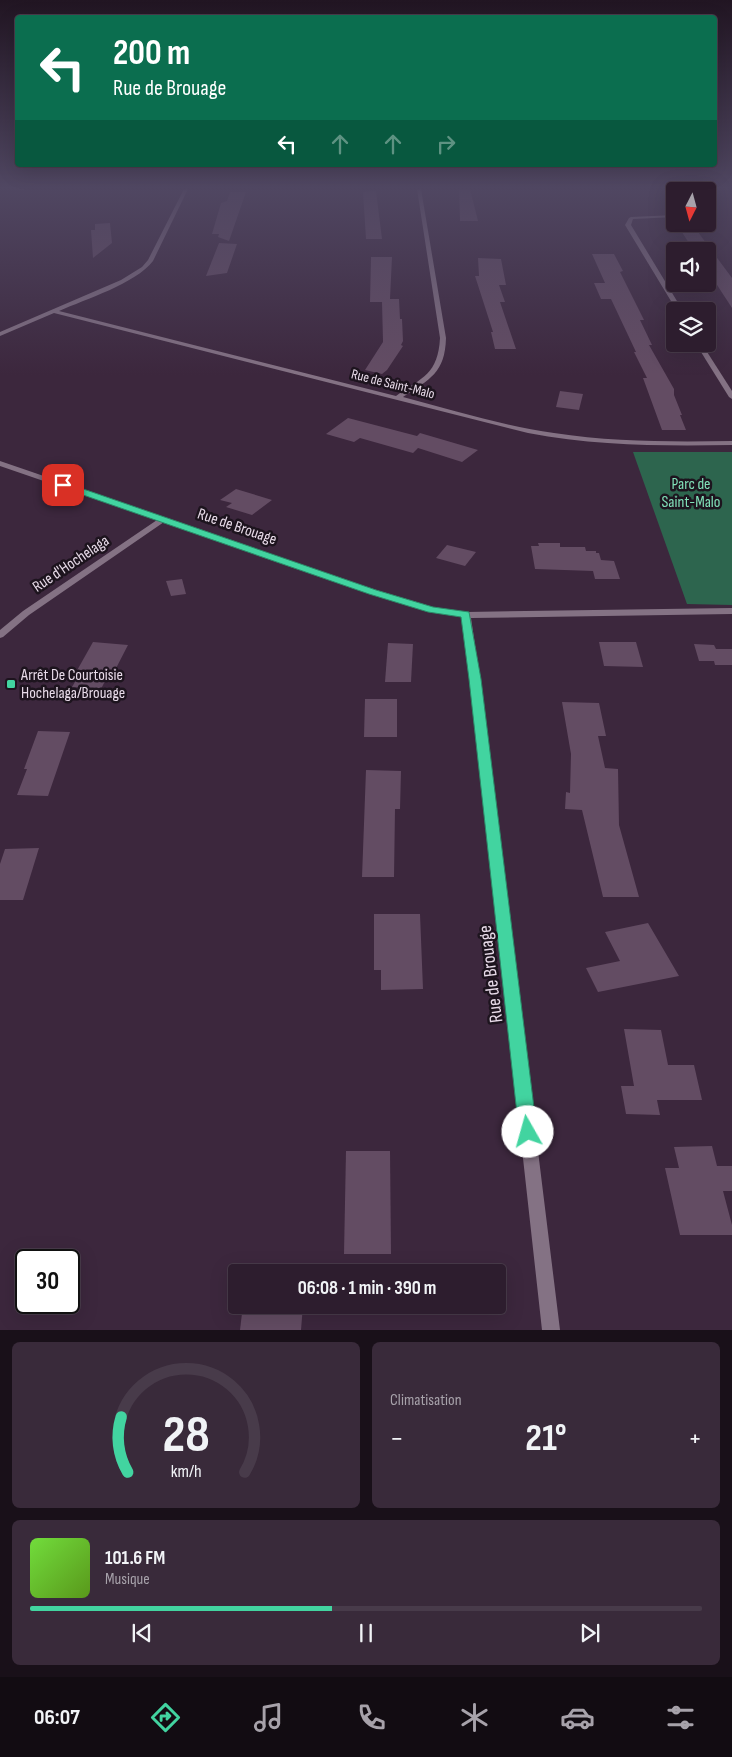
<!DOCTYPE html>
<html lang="fr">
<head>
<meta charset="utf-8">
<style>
	body { margin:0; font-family:"Sofia Sans Condensed",sans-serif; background:#392a3a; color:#f1f3f6; height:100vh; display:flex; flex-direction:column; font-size:19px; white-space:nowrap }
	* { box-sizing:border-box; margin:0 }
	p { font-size:16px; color:#a7a2aa }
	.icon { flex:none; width:28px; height:28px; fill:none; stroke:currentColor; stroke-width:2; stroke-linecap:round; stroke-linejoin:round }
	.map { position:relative; height:1330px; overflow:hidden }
	.drawer { display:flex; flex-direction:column; gap:12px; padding:12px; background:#191019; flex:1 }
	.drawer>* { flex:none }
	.banner { position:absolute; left:15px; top:15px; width:702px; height:152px; border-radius:5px; box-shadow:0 5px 20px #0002,0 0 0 1px #483b4a; background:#0b6e4f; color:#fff; overflow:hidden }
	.needle { width:32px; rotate:186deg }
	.buttons { position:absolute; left:666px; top:182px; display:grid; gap:10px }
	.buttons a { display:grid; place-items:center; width:50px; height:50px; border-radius:5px; background:#2d1d2e; box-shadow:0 5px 20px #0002,0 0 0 1px #483b4a; font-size:25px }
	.speed { position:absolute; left:15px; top:1249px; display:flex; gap:10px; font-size:25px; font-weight:700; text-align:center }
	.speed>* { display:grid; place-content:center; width:65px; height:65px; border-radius:50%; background:#2d1d2e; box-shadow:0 5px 20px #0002,0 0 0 1px #483b4a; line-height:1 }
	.speed .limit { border:2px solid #111; border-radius:8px; background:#fff; color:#111 }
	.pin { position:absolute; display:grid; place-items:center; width:42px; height:42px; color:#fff; margin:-21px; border-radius:10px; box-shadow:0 2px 8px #0006 }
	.me { position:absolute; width:55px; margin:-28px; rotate:353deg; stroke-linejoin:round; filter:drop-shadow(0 0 4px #0008) }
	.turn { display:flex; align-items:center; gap:18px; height:105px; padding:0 15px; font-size:22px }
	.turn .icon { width:65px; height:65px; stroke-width:2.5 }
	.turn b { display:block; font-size:35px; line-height:42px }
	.lanes { display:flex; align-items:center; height:48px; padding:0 15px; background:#0003; justify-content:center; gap:25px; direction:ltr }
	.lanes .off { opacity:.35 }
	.big { font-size:38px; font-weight:700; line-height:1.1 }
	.drawer .widget { flex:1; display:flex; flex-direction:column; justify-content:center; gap:8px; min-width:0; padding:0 18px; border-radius:8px; background:#392a3a }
	.drawer .dial { align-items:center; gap:0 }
	.dial svg { height:130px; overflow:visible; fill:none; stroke:#483b4a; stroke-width:7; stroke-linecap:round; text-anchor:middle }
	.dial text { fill:#f1f3f6; stroke:none }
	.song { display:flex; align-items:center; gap:15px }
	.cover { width:60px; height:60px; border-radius:8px; background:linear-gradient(135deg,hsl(100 70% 55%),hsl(90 70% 35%)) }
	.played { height:5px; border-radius:2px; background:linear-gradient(90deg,#42d4a0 45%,#483b4a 45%) }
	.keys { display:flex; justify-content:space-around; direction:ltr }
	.heat { display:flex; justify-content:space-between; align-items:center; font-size:28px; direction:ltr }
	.drawer .tiles { flex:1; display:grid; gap:12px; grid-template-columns:1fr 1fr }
	.widget:last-child { grid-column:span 2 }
	.trip { position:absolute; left:228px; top:1264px; width:278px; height:50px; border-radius:5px; background:#2d1d2e; box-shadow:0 5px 20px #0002,0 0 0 1px #483b4a; font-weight:700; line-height:50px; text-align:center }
	.menu { display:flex; height:80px; justify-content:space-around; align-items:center; background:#120c12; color:#a7a2aa }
	.menu .icon { width:35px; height:35px }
	.menu .on { color:#42d4a0 }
	.menu b { font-size:22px; color:#f1f3f6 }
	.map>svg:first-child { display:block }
</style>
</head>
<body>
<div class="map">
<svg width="732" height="1330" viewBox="0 0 732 1330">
	<rect width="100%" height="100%" fill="#3c273d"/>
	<polygon fill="#2d654e" points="633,452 732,452 732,605 687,604"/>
	<g fill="#634c63">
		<polygon points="459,189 470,189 478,221 460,221"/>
		<polygon points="376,191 382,239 366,239 363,192"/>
		<polygon points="230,192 246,192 229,241 218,237 219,234 212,234 221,203 227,201"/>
		<polygon points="110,223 112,243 93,258 91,230 95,230 95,224"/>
		<polygon points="687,224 692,224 732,278 732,308 708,271 708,251 694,251 680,229"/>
		<polygon points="219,243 237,244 227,273 206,276"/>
		<polygon points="592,254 614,254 623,271 620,272 644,320 640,320 652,345 649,345 674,389 674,395 682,415 680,415 686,430 662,430 643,378 647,378 634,352 636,352 611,299 601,299 594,283 605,283"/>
		<polygon points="371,257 392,257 390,299 399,299 400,319 402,319 403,341 401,345 403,346 387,370 382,374 365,370 383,342 382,302 370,302"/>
		<polygon points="478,258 501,259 506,285 499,285 505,302 500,302 516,349 495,349 491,332 493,332 475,276 479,276"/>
		<polygon points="560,391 583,394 579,410 556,407"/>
		<polygon points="348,418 417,436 420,433 478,450 462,462 418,448 413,453 360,438 354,442 326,434"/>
		<polygon points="236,489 272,500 252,515 226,507 232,503 220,500"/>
		<polygon points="538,543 560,543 560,547 585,547 586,551 596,551 596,553 599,553 601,560 614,561 620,579 595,579 593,571 535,569 531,546 539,546"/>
		<polygon points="447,545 476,552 465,566 436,558"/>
		<polygon points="182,579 186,594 171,596 166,581"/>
		<polygon points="93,642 128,645 111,678 107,677 101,689 72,687 79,675 75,674"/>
		<polygon points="599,642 636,642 643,667 604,666"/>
		<polygon points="388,643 413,644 411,682 385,682"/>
		<polygon points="694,644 714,645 716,649 732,649 732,665 715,665 714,661 699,661"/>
		<polygon points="365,699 397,699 397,737 364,737"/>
		<polygon points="562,702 599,703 606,736 598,736 605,768 618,769 619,825 639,897 603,897 582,810 565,809 566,792 570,793 571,754"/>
		<polygon points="38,731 70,732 48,796 17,795 27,769 24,769"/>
		<polygon points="366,770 401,771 400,809 395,809 394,877 362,877"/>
		<polygon points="39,848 23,900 0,900 0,864 5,849"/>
		<polygon points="374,914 420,914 423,989 381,990 381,970 374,970"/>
		<polygon points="648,923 679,976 598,992 586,968 620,961 605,932"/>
		<polygon points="624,1029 661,1030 668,1065 694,1065 702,1100 657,1100 660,1115 626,1114 621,1086 634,1086"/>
		<polygon points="712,1146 717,1166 732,1166 732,1191 723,1191 732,1225 732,1235 680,1235 665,1168 679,1168 674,1147"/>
		<polygon points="346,1151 390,1151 391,1254 344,1254"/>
		<polygon points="243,1305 303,1305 301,1330 240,1330"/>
	</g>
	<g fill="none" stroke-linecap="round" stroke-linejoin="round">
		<g fill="#847284" fill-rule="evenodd">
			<path d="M184 189H188L153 261C135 284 86 299 59 311L396 396C423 377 438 374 440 338L417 189H421L446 338C445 373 430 379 403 397 453 410 503 426 554 433 613 442 673 442 732 441V445C663 446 596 446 528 433L54 313 0 336V332L121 280 142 267 148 260Z"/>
			<polygon points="681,189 685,189 687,191 683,191"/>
			<polygon points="675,215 675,217 633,219 631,225 683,311 677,311 625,225 629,218 631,217"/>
			<polygon points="696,344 702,344 732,391 732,399 729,397"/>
			<polygon points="0,461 376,590 433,607 466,612 732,608 732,614 471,618 480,679 560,1330 542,1330 470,679 462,617 429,612 370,594 164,522 29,615 3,637 0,638 0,630 23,611 157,520 0,466"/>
		</g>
	</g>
	<linearGradient id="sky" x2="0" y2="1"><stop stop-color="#211522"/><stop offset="0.5" stop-color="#504762"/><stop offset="1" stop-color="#504762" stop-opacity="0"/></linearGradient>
	<rect width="732" height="375" fill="url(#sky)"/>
	<polygon fill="#42d4a0" stroke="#2b8a68" points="63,482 376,590 433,607 469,612 481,679 537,1132 534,1138 528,1140 522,1138 519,1132 469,679 461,617 428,612 369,594 60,487 60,483"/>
	<rect fill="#42d4a0" stroke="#1d141e" stroke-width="2" x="6" y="679" width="10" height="10" rx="2.5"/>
	<g text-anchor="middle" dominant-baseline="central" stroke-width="5" stroke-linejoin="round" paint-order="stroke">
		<g font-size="14" fill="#e8dbe9" stroke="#1d141e">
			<text transform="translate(393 384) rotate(14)">Rue de Saint-Malo</text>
		</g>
		<g font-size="16" fill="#80e0b8" stroke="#1d141e">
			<text x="691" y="484">Parc de<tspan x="691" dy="18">Saint-Malo</tspan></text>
		</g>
		<g font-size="16" fill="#e8dbe9" stroke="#1d141e">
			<text transform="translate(237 527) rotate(19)">Rue de Brouage</text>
			<text transform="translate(71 564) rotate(-34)">Rue d'Hochelaga</text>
		</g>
		<g font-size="16" fill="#e8dbe9" stroke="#1d141e" text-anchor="start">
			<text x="21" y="675">Arrêt De Courtoisie<tspan x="21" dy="18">Hochelaga/Brouage</tspan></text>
		</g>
		<g font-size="19" fill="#e8dbe9" stroke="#1d141e">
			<text transform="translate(491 974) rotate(-97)">Rue de Brouage</text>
		</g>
	</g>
</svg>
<div class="buttons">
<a><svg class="needle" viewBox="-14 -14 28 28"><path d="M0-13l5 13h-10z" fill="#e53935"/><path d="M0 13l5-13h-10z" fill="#a7a2aa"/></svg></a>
<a><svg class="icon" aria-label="sound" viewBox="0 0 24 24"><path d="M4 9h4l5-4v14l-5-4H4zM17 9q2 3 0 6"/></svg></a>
<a><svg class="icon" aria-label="layers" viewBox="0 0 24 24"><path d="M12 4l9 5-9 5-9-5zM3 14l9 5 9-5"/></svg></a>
</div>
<div class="speed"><div class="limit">30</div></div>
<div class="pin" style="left:63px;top:485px;background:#d93025"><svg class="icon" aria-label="arrive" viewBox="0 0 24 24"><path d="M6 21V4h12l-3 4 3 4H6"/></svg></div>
<svg class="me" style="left:528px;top:1132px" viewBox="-20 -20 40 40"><circle r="19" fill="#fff"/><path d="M0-13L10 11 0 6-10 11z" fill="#42d4a0"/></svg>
<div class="trip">06:08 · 1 min · 390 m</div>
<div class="banner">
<div class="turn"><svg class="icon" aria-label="left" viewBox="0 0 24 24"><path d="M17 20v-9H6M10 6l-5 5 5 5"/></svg><div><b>200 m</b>Rue de Brouage</div></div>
<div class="lanes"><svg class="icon" aria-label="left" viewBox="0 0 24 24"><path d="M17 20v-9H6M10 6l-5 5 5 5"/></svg><svg class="icon off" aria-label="ahead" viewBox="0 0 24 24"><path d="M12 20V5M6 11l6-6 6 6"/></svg><svg class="icon off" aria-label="ahead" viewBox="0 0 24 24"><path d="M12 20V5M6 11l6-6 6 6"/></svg><svg class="icon off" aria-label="right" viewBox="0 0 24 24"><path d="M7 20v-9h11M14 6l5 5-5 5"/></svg></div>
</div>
</div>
<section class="drawer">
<div class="tiles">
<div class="widget dial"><svg viewBox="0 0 100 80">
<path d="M14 69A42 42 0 1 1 86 69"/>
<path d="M14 69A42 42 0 0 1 10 35" stroke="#42d4a0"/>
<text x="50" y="56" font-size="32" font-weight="700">28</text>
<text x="50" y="72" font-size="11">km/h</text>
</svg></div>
<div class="widget"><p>Climatisation</p>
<div class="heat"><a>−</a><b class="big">21°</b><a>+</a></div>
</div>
<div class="widget">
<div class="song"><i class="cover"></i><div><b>101.6 FM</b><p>Musique</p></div></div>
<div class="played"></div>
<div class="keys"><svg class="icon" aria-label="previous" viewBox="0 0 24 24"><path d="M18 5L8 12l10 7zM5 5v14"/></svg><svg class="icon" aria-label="pause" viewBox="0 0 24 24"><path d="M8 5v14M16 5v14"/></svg><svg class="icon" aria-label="next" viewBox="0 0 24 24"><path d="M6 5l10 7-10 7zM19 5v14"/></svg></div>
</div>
</div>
</section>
<nav class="menu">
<b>06:07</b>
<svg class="icon on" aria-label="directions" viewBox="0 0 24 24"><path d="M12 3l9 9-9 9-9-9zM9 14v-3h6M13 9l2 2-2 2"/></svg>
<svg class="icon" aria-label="music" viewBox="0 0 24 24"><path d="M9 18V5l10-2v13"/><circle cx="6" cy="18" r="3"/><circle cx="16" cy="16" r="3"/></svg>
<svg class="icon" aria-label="phone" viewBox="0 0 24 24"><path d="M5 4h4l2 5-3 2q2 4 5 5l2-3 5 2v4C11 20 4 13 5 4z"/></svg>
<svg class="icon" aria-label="climate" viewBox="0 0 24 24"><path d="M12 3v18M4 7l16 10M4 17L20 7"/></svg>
<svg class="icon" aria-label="car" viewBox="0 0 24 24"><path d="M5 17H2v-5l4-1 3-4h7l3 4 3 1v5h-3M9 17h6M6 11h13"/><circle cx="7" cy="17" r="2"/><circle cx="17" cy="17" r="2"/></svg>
<svg class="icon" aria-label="filters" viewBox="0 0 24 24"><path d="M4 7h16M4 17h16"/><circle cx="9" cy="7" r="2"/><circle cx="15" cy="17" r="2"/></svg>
</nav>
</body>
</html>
